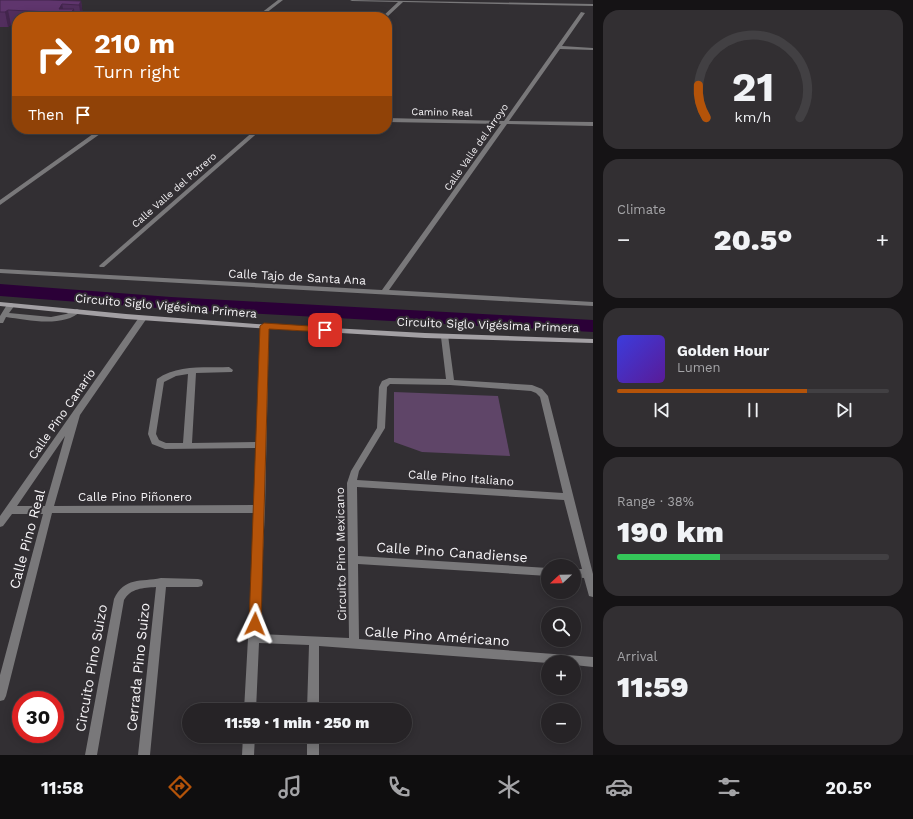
<!DOCTYPE html>
<html lang="en">
<head>
<meta charset="utf-8">
<style>
	body { margin:0; font-family:"Work Sans",sans-serif; background:#322f32; color:#f1f3f6; height:100vh; display:flex; flex-direction:column; font-size:15px; white-space:nowrap }
	* { box-sizing:border-box; margin:0 }
	p { font-size:13px; color:#a4a4a7 }
	.icon { flex:none; width:22px; height:22px; fill:none; stroke:currentColor; stroke-width:2; stroke-linecap:round; stroke-linejoin:round }
	.map { position:relative; flex:1; overflow:hidden }
	.side { display:flex; flex-direction:column; gap:10px; padding:10px; background:#151315; width:320px }
	.side>* { flex:none }
	.guide { position:absolute; left:12px; top:12px; width:380px; height:122px; border-radius:16px; box-shadow:0 2px 10px #0003,0 0 0 1px #424043; background:#b45309; color:#fff; overflow:hidden }
	.needle { width:26px; rotate:248deg }
	.buttons { position:absolute; left:541px; top:559px; display:grid; gap:8px }
	.buttons a { display:grid; place-items:center; width:40px; height:40px; border-radius:50%; background:#262326; box-shadow:0 2px 10px #0003,0 0 0 1px #424043; font-size:20px }
	.speed { position:absolute; left:12px; top:691px; display:flex; gap:8px; font-size:20px; font-weight:700; text-align:center }
	.speed>* { display:grid; place-content:center; width:52px; height:52px; border-radius:50%; background:#262326; box-shadow:0 2px 10px #0003,0 0 0 1px #424043; line-height:1 }
	.speed .limit { border:6px solid #d22; background:#fff; color:#111 }
	.pin { position:absolute; display:grid; place-items:center; width:34px; height:34px; color:#fff; margin:-17px; border-radius:8px; box-shadow:0 2px 6px #0006 }
	.me { position:absolute; width:44px; margin:-22px; rotate:2deg; stroke-linejoin:round; filter:drop-shadow(0 0 3px #0008) }
	.turn { display:flex; align-items:center; gap:14px; height:84px; padding:0 16px; font-size:18px }
	.turn .icon { width:52px; height:52px; stroke-width:2.5 }
	.turn b { display:block; font-size:28px; line-height:34px }
	.then { display:flex; align-items:center; height:38px; padding:0 16px; background:#0003; gap:8px; font-size:15px }
	.big { font-size:30px; font-weight:800; line-height:1.1 }
	.side .tile { flex:1; display:flex; flex-direction:column; justify-content:center; gap:6px; min-width:0; padding:0 14px; border-radius:16px; background:#322f32 }
	.side .dial { align-items:center; gap:0 }
	.dial svg { height:104px; overflow:visible; fill:none; stroke:#424043; stroke-width:7; stroke-linecap:round; text-anchor:middle }
	.dial text { fill:#f1f3f6; stroke:none }
	.song { display:flex; align-items:center; gap:12px }
	.cover { width:48px; height:48px; border-radius:6px; background:linear-gradient(135deg,hsl(240 70% 55%),hsl(270 70% 35%)) }
	.played { height:4px; border-radius:2px; background:linear-gradient(90deg,#b45309 70%,#424043 70%) }
	.keys { display:flex; justify-content:space-around; direction:ltr }
	.heat { display:flex; justify-content:space-between; align-items:center; font-size:22px; direction:ltr }
	.charge { height:6px; border-radius:3px; background:linear-gradient(90deg,#34c759 38%,#424043 0) }
	.trip { position:absolute; left:182px; top:703px; width:230px; height:40px; border-radius:20px; background:#262326; box-shadow:0 2px 10px #0003,0 0 0 1px #424043; font-weight:800; line-height:40px; text-align:center }
	.tabs { display:flex; height:64px; justify-content:space-around; align-items:center; background:#0f0e0f; color:#a4a4a7 }
	.tabs .icon { width:28px; height:28px }
	.tabs .active { color:#b45309 }
	.tabs b { font-size:18px; color:#f1f3f6 }
	main { display:flex; flex:1; min-height:0 }
	.map>svg:first-child { display:block }
</style>
</head>
<body>
<main>
<div class="map">
<svg width="593" height="755" viewBox="0 0 593 755">
	<rect width="100%" height="100%" fill="#322f33"/>
	<polygon fill="#5f4568" points="394,392 498,396 510,456 422,452 394,442"/>
	<g fill="none" stroke-linecap="round" stroke-linejoin="round">
		<polygon fill="#2b0037" fill-rule="evenodd" points="0,284 171,297 593,320 593,332 171,309 0,296"/>
		<g fill="#79787a" fill-rule="evenodd">
			<polygon points="350,0 593,4 593,6 403,2 387,17 382,17 398,2 352,1"/>
			<polygon points="581,12 585,13 562,46 593,48 593,50 560,49 509,121 593,122 593,126 507,124 389,290 593,302 593,306 0,273 0,269 382,290 501,124 387,122 387,118 504,121"/>
			<polygon points="256,129 262,129 104,267 100,267 99,266 100,265"/>
			<path d="M8 303H11L15 305 9 313 51 317 66 314 77 309 81 311C64 328 27 320 6 317L3 323H0V316Z"/>
			<path d="M140 316H146L147 318 80 415 54 506 255 505 257 448 165 449 152 444 148 434 157 379C178 364 205 368 229 367L233 370 232 372 196 373 192 443 258 442 261 326 265 324H268L269 326 265 509 259 634 349 638 347 483 351 471 377 428 379 387 382 381 389 378 446 379 441 337 445 335H448L454 380 532 385 542 389 548 396 593 574V597L589 596 584 578 574 577V569H582L564 500 357 487 358 556 548 568V576L358 564 359 639 593 657V667L574 665V662H548V663L319 646V710H307L309 645 259 643 256 710H244L255 513H52L6 696 4 700 0 701V675L43 514H12L3 526 0 527V516ZM188 374 183 443H166L159 440 156 434 164 382 176 376ZM390 384 450 385 531 391 536 393 540 397 563 493 357 480 359 471 385 428 387 387ZM65 436 45 506H17Z"/>
			<path d="M161 578 198 579 202 580 203 583 202 586 198 587H166L150 755H138L156 587C143 588 131 588 124 600L97 755H85L114 599C124 577 141 582 161 578Z"/>
			<polygon points="243,736 255,736 254,755 242,755"/>
			<rect x="307" y="736" width="12" height="19"/>
		</g>
		<g fill="#79787a" fill-rule="evenodd">
			<polygon points="278,0 283,0 261,17 256,17"/>
			<polygon points="100,129 107,129 0,205 0,200"/>
		</g>
		<polygon fill="#a3a0a4" fill-rule="evenodd" points="0,302 126,314 256,324 425,333 593,339 593,343 425,338 256,328 126,319 0,306"/>
	</g>
	<polygon fill="#522e5e" points="0,0 81,1 83,16 82,17 17,17 17,25 11,25 8,27 0,27"/>
	<g fill="#42254c">
		<polygon points="81,1 83,16 82,17 81,17 79,5"/>
		<polygon points="62,4 64,13 59,9"/>
		<polygon points="74,9 75,17 71,17 70,13"/>
		<polygon points="8,10 11,25 8,27 5,12"/>
	</g>
	<polygon fill="#5f356d" stroke="#42254c" points="0,0 49,0 81,1 79,5 62,4 59,9 74,9 70,13 8,10 5,12 0,12"/>
	<polygon fill="#b45309" stroke="#753606" points="264,323 325,327 329,330 325,332 269,329 261,624 259,628 255,629 251,628 249,624 260,326"/>
	<g text-anchor="middle" dominant-baseline="central" stroke-width="4" stroke-linejoin="round" paint-order="stroke">
		<g font-size="10" fill="#f6f4f7" stroke="#322f33">
			<text transform="translate(442 112) rotate(1)">Camino Real</text>
			<text transform="translate(476 147) rotate(-55)">Calle Valle del Arroyo</text>
			<text transform="translate(174 190) rotate(-41)">Calle Valle del Potrero</text>
		</g>
		<g font-size="12" fill="#f6f4f7" stroke="#322f33">
			<text transform="translate(297 277) rotate(3)">Calle Tajo de Santa Ana</text>
			<text transform="translate(166 306) rotate(5)">Circuito Siglo Vigésima Primera</text>
			<text transform="translate(488 325) rotate(2)">Circuito Siglo Vigésima Primera</text>
			<text transform="translate(62 414) rotate(-55)">Calle Pino Canario</text>
			<text transform="translate(461 478) rotate(4)">Calle Pino Italiano</text>
			<text x="135" y="497">Calle Pino Piñonero</text>
			<text transform="translate(341 554) rotate(-91)">Circuito Pino Mexicano</text>
		</g>
		<g font-size="14" fill="#f6f4f7" stroke="#322f33">
			<text transform="translate(27 539) rotate(-75)">Calle Pino Real</text>
			<text transform="translate(452 552) rotate(4)">Calle Pino Canadiense</text>
			<text transform="translate(437 636) rotate(4)">Calle Pino Américano</text>
			<text transform="translate(138 667) rotate(-84)">Cerrada Pino Suizo</text>
			<text transform="translate(91 668) rotate(-80)">Circuito Pino Suizo</text>
		</g>
	</g>
</svg>
<div class="buttons">
<a><svg class="needle" viewBox="-14 -14 28 28"><path d="M0-13l5 13h-10z" fill="#e53935"/><path d="M0 13l5-13h-10z" fill="#a4a4a7"/></svg></a>
<a><svg class="icon" aria-label="search" viewBox="0 0 24 24"><circle cx="10" cy="10" r="6"/><path d="M15 15l6 6"/></svg></a>
<a>+</a>
<a>−</a>
</div>
<div class="speed"><div class="limit">30</div></div>
<div class="pin" style="left:325px;top:330px;background:#d93025"><svg class="icon" aria-label="arrive" viewBox="0 0 24 24"><path d="M6 21V4h12l-3 4 3 4H6"/></svg></div>
<svg class="me" style="left:255px;top:624px" viewBox="-20 -20 40 40"><path d="M0-17L14 15 0 8-14 15z" fill="#b45309" stroke="#fff" stroke-width="4"/></svg>
<div class="trip">11:59 · 1 min · 250 m</div>
<div class="guide">
<div class="turn"><svg class="icon" aria-label="right" viewBox="0 0 24 24"><path d="M7 20v-9h11M14 6l5 5-5 5"/></svg><div><b>210 m</b>Turn right</div></div>
<div class="then">Then<svg class="icon" aria-label="arrive" viewBox="0 0 24 24"><path d="M6 21V4h12l-3 4 3 4H6"/></svg></div>
</div>
</div>
<section class="side">
<div class="tile dial"><svg viewBox="0 0 100 80">
<path d="M14 69A42 42 0 1 1 86 69"/>
<path d="M14 69A42 42 0 0 1 8 44" stroke="#b45309"/>
<text x="50" y="56" font-size="32" font-weight="700">21</text>
<text x="50" y="72" font-size="11">km/h</text>
</svg></div>
<div class="tile"><p>Climate</p>
<div class="heat"><a>−</a><b class="big">20.5°</b><a>+</a></div>
</div>
<div class="tile">
<div class="song"><i class="cover"></i><div><b>Golden Hour</b><p>Lumen</p></div></div>
<div class="played"></div>
<div class="keys"><svg class="icon" aria-label="previous" viewBox="0 0 24 24"><path d="M18 5L8 12l10 7zM5 5v14"/></svg><svg class="icon" aria-label="pause" viewBox="0 0 24 24"><path d="M8 5v14M16 5v14"/></svg><svg class="icon" aria-label="next" viewBox="0 0 24 24"><path d="M6 5l10 7-10 7zM19 5v14"/></svg></div>
</div>
<div class="tile"><p>Range · 38%</p><b class="big">190 km</b><div class="charge"></div></div>
<div class="tile"><p>Arrival</p><b class="big">11:59</b></div>
</section>
</main>
<nav class="tabs">
<b>11:58</b>
<svg class="icon active" aria-label="directions" viewBox="0 0 24 24"><path d="M12 3l9 9-9 9-9-9zM9 14v-3h6M13 9l2 2-2 2"/></svg>
<svg class="icon" aria-label="music" viewBox="0 0 24 24"><path d="M9 18V5l10-2v13"/><circle cx="6" cy="18" r="3"/><circle cx="16" cy="16" r="3"/></svg>
<svg class="icon" aria-label="phone" viewBox="0 0 24 24"><path d="M5 4h4l2 5-3 2q2 4 5 5l2-3 5 2v4C11 20 4 13 5 4z"/></svg>
<svg class="icon" aria-label="climate" viewBox="0 0 24 24"><path d="M12 3v18M4 7l16 10M4 17L20 7"/></svg>
<svg class="icon" aria-label="car" viewBox="0 0 24 24"><path d="M5 17H2v-5l4-1 3-4h7l3 4 3 1v5h-3M9 17h6M6 11h13"/><circle cx="7" cy="17" r="2"/><circle cx="17" cy="17" r="2"/></svg>
<svg class="icon" aria-label="filters" viewBox="0 0 24 24"><path d="M4 7h16M4 17h16"/><circle cx="9" cy="7" r="2"/><circle cx="15" cy="17" r="2"/></svg>
<b>20.5°</b>
</nav>
</body>
</html>
